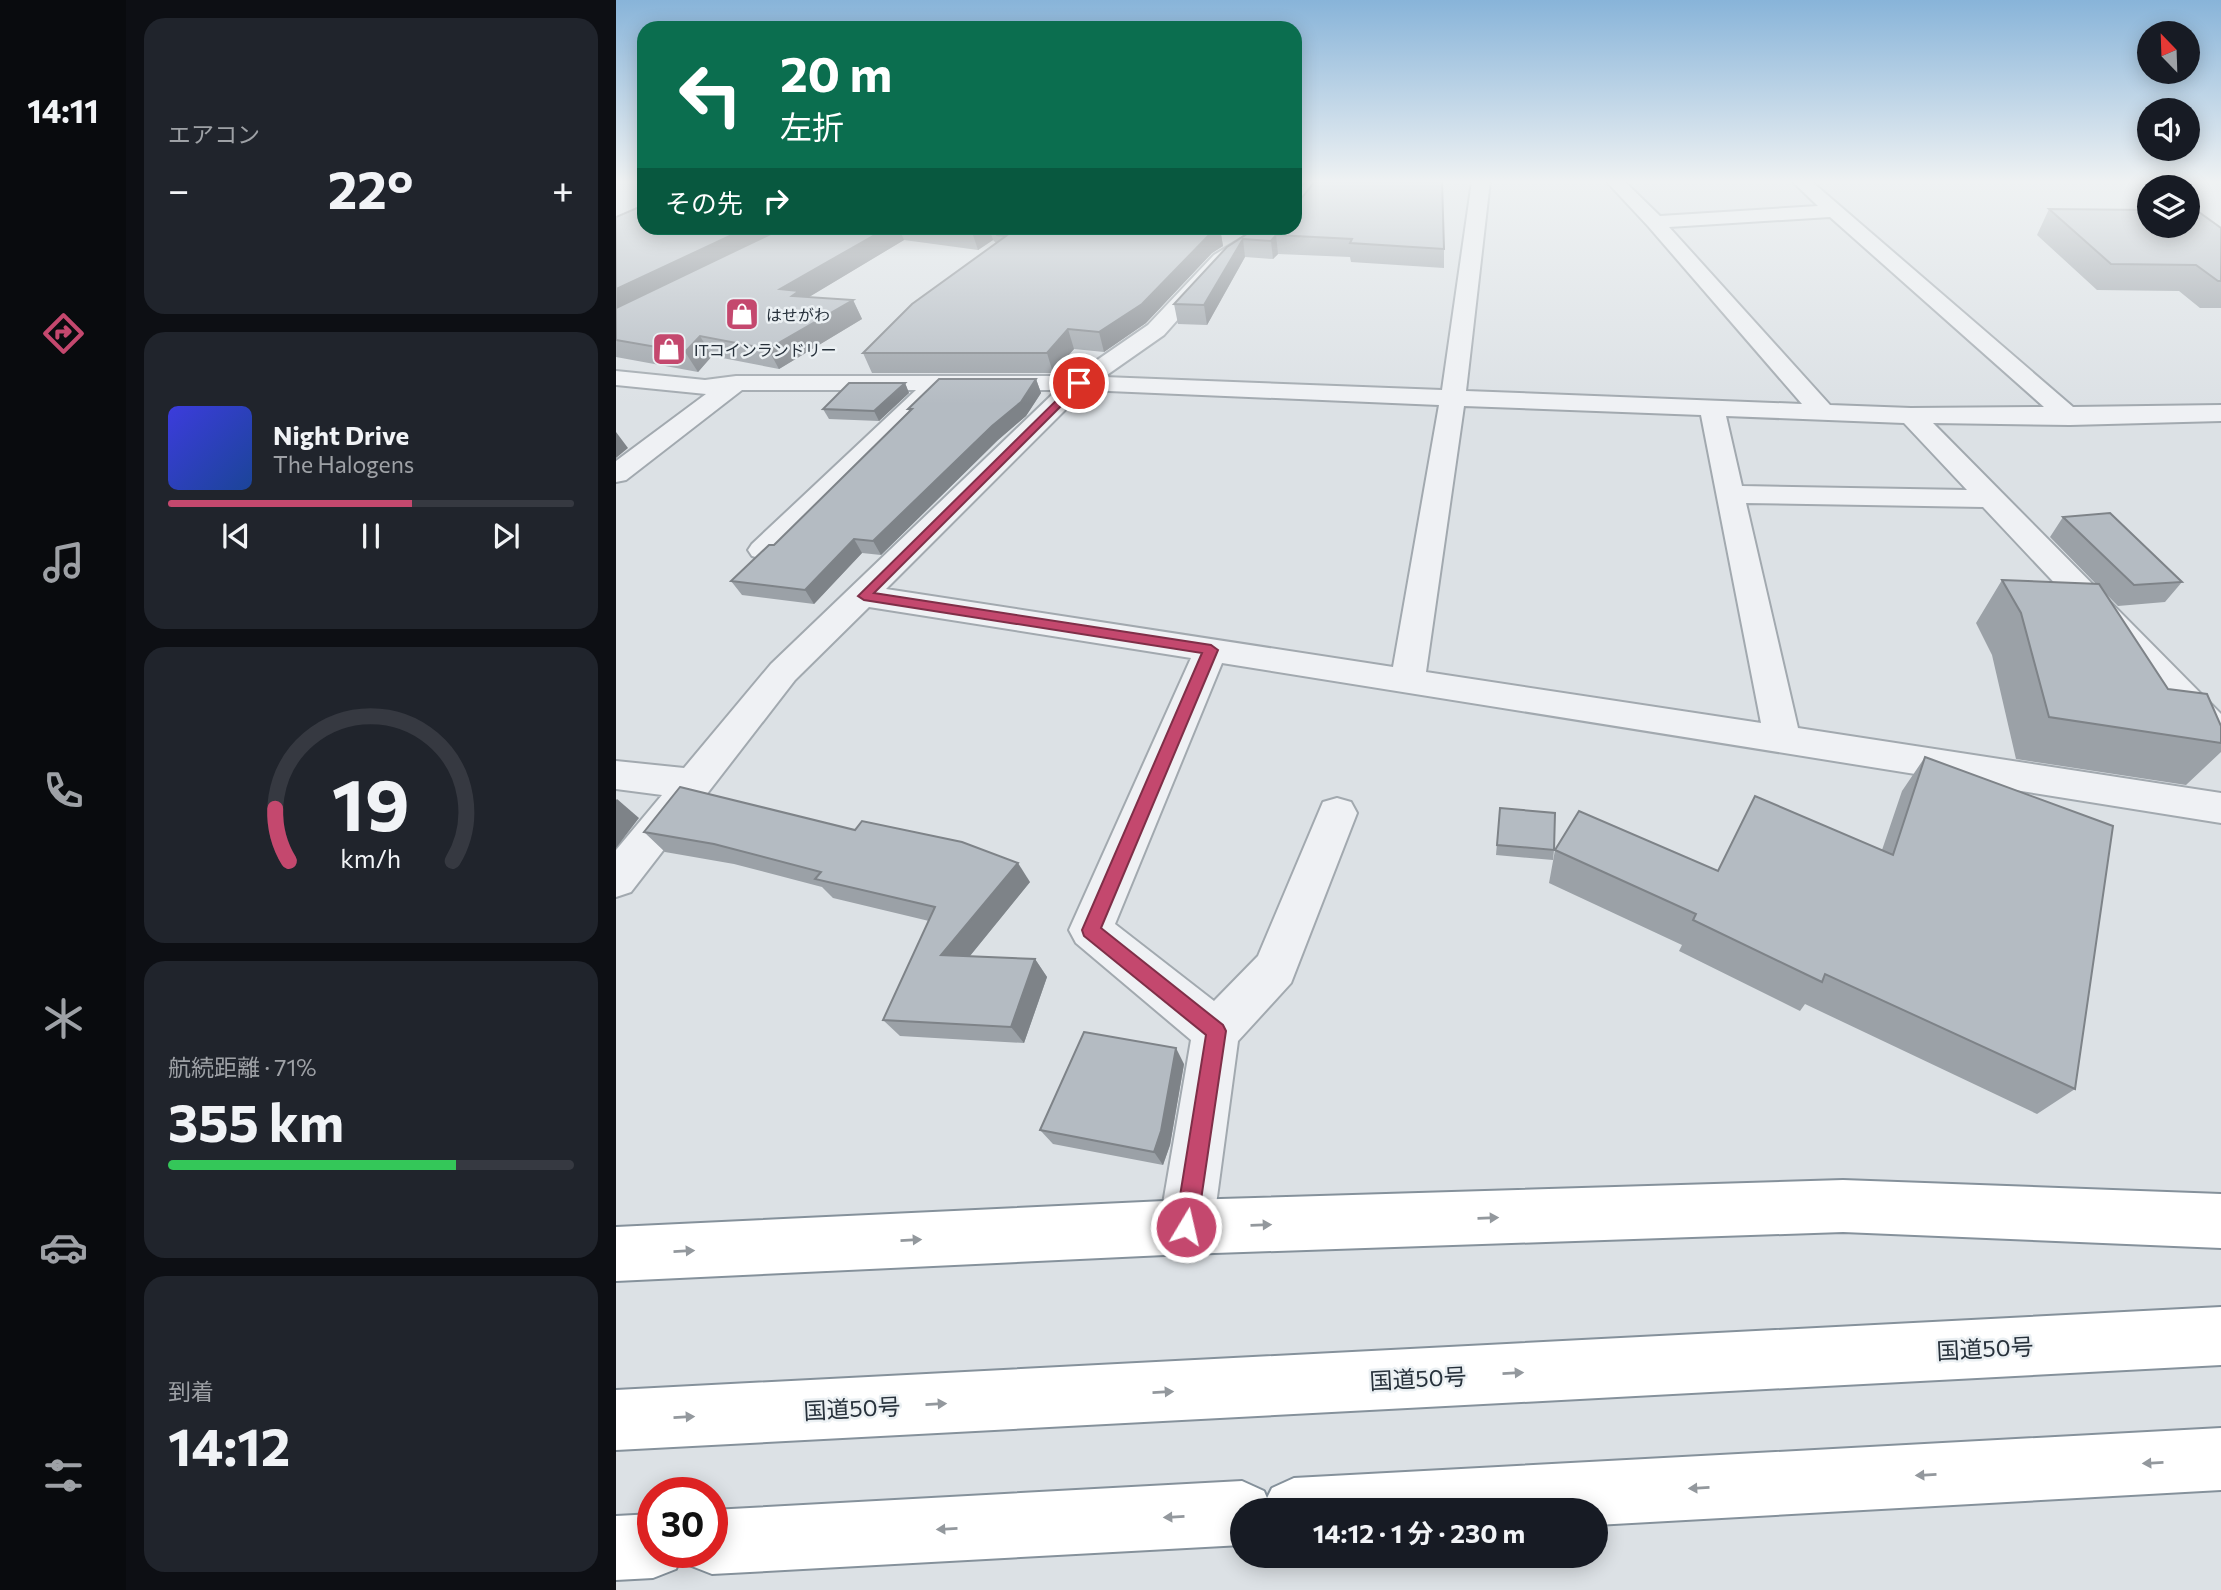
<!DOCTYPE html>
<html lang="ja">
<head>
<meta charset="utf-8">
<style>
	body { margin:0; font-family:Commissioner,"Noto Sans JP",sans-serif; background:#20242c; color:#f1f3f6; height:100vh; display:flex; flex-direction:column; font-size:26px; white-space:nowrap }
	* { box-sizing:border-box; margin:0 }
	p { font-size:23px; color:#9ea1a6 }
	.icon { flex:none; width:38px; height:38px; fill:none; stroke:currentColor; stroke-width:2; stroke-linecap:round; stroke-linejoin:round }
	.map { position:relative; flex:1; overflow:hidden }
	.drawer { display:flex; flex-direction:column; gap:18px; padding:18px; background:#0d0f14; width:490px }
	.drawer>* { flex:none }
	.hud { position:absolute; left:21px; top:21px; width:665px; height:214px; border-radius:21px; box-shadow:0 4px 18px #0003; background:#0b6e4f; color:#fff; overflow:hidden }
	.needle { width:46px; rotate:337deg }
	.buttons { position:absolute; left:1521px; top:21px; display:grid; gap:14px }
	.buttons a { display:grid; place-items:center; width:63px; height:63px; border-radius:50%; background:#171b24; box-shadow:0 4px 18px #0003; font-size:35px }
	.speed { position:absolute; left:21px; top:1477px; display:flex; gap:14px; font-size:35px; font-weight:700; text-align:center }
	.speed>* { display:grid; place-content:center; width:91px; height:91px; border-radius:50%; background:#171b24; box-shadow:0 4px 18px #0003; line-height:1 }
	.speed .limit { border:10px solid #d22; background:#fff; color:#111 }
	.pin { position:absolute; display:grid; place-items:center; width:60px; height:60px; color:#fff; margin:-30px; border:4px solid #fff; border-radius:50%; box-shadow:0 2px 7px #0007 }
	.me { position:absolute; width:77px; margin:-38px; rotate:9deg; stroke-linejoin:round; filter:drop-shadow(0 0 5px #0008) }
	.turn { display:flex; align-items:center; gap:24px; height:147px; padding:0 28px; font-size:32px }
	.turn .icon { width:91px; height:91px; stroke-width:2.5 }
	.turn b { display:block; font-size:49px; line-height:60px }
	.then { display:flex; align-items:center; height:66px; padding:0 28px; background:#0003; gap:14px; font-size:26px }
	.big { font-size:52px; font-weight:700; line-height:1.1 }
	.drawer .card { flex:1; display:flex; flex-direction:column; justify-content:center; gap:10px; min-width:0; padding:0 24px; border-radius:21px; background:#20242c }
	.drawer .dial { align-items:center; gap:0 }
	.dial svg { height:182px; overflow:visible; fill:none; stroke:#363941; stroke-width:7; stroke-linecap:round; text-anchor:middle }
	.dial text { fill:#f1f3f6; stroke:none }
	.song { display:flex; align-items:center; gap:21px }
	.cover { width:84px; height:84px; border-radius:10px; background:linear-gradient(135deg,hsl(240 70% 55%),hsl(220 70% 35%)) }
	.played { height:7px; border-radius:4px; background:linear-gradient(90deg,#c4486e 60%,#363941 60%) }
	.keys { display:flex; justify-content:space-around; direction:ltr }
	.heat { display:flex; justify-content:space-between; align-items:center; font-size:38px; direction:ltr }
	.charge { height:10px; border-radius:5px; background:linear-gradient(90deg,#34c759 71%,#363941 0) }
	.trip { position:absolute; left:614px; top:1498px; width:378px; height:70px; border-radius:35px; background:#171b24; box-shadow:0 4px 18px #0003; font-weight:700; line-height:70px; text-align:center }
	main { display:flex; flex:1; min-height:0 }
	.dock { display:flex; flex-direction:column; width:126px; justify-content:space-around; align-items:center; background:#090b0e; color:#9ea1a6 }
	.dock .icon { width:49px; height:49px }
	.dock .current { color:#c4486e }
	.dock b { font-size:32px; color:#f1f3f6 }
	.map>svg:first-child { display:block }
</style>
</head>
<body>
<main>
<nav class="dock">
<b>14:11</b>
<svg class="icon current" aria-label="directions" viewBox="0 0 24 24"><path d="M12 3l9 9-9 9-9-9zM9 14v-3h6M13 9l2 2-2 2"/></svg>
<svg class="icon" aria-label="music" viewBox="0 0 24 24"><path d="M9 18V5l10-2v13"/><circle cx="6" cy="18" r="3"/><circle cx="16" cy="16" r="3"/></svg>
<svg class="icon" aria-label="phone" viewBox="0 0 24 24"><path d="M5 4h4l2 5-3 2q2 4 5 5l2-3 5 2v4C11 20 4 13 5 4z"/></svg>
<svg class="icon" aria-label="climate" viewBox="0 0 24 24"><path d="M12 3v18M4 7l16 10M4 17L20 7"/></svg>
<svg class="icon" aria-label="car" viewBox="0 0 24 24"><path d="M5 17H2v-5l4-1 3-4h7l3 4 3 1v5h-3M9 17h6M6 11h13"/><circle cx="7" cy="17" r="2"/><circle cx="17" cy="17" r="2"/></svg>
<svg class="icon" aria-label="filters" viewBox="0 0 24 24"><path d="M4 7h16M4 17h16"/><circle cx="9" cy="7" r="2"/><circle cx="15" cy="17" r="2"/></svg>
</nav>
<section class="drawer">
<div class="card"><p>エアコン</p>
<div class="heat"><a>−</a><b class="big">22°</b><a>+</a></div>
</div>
<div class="card">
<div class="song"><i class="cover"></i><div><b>Night Drive</b><p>The Halogens</p></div></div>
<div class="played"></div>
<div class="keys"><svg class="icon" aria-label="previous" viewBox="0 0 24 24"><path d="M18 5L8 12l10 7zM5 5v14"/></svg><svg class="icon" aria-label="pause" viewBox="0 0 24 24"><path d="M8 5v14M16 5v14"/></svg><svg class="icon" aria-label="next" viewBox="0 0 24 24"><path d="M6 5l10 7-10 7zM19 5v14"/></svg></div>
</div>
<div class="card dial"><svg viewBox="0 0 100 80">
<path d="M14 69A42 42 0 1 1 86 69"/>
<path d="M14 69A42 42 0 0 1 8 46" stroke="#c4486e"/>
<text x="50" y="56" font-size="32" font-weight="700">19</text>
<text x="50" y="72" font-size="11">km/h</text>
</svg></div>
<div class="card"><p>航続距離 · 71%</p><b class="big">355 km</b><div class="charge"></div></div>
<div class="card"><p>到着</p><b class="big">14:12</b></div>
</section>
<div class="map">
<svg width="1605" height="1590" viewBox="0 0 1605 1590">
	<rect width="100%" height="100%" fill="#dce1e5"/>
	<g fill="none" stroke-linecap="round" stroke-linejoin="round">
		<g stroke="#a2a9af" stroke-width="4">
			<path id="minor" d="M856 181H874L850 391 1186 404 1032 226 990 181H1008L1044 216 1202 206 1176 181H1195L1457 407 1605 405V421L1454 425 1317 423 1605 714V750L1592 746 1367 507 1130 503 1182 728 1605 793V823L606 663 499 924 598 1001 642 956 707 802 721 798 735 802 741 813 675 983 622 1041 597 1227 589 1246 570 1254 551 1246 543 1227 575 1040 460 943 453 930 575 658 253 607 179 680 15 892 0 897V850L46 795 0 789V761L68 768 155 664 441 390H328L158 556 147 559 136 556 132 550 136 544 300 390H126L10 480 0 482V461L90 394 0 385V371L89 380 120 376H458L532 325 598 255 643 228H664L612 263 548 335 488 377 826 390ZM1214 217 1428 407 1295 408 1214 405 1053 227ZM469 390 823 405 777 667 270 589ZM848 406 1085 415 1145 723 810 672ZM1110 416 1288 423 1351 490 1126 486Z"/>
		</g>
		<g stroke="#85919b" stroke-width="4">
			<g id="highway">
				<polygon points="1227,1180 1605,1194 1605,1248 1227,1232 570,1254 0,1281 0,1227 570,1200"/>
				<polygon points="1605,1307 1605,1365 0,1450 0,1390"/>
				<polygon points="1605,1428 1605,1490 980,1525 980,1510 626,1510 626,1545 96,1574 73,1565 68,1552 96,1552 96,1510 626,1481 648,1491 651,1498 656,1488 678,1478"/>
				<polygon points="37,1514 37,1552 67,1552 60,1569 37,1578 0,1580 0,1516"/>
			</g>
		</g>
		<use href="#minor" fill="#eff1f4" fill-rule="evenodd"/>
		<use href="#highway" fill="#fff" fill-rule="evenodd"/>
	</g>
	<g fill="#9ba1a7">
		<polygon points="1433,209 1605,228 1605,308 1584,308 1563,291 1481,290 1421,235"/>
		<polygon points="0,217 28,228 639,228 631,231 604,229 607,246 596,253 530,323 488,352 458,349 437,373 256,373 247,353 380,243 377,240 362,250 288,240 193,297 237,300 246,319 163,369 96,356 82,372 0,357"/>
		<polygon points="640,228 828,249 828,268 735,262 734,257 662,254 657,259 629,257 591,325 562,324 558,304 611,247"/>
		<polygon points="420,379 425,393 410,416 382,440 265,555 246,553 198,604 126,595 115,581 158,545 293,411 292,409"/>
		<polygon points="289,383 293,393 263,421 213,419 207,409"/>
		<polygon points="1447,517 1566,582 1549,602 1502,606 1489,593 1552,689 1605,726 1605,752 1570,785 1400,759 1376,655 1360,623 1386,580 1480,584 1434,537"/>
		<polygon points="1309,757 1459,1089 1421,1114 1189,1004 1184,1011 1063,951 1066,945 933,883 939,850 1102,871 1266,850 1286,791"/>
		<polygon points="884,808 938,850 937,860 880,855"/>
		<polygon points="28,832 414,882 354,956 419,959 431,977 408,1043 284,1036 267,1020 313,921 217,898 206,887 118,864 49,852"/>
		<polygon points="568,1064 554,1145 547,1165 437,1144 424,1130"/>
	</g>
	<g fill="#7e8388">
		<polygon points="679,181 691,181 679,196"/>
		<polygon points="131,228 177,228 0,314 0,289"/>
		<polygon points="271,228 283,228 288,240 188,300 193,310 164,289"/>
		<polygon points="363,228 373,228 377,240 362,250 356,232"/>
		<polygon points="604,228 607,246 596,253 530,323 488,352 483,332 593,235"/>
		<polygon points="660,235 662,254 657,259 655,241"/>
		<polygon points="627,239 629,257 591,325 588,305"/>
		<polygon points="237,300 246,319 163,369 152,349"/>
		<polygon points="452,329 458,349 437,373 431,353"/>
		<polygon points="84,336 96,356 82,372 69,352"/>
		<polygon points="420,379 425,393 410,416 382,440 265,555 257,541"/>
		<polygon points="289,383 293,393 263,421 258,411"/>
		<polygon points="0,432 12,448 0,458"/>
		<polygon points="238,539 246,553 198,604 189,590"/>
		<polygon points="1,799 23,818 0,848 0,800"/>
		<polygon points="402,863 414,882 340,973 325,955"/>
		<polygon points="419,959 431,977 408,1043 395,1027"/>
		<polygon points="560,1048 568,1064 554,1145 547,1165 538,1152"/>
	</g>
	<g fill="#b4bbc2" stroke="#7e8388" stroke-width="2">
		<polygon points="699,181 826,181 828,249 734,243 736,239 660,235 655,241 627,239 588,305 558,304 611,247 640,228 679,228 679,199 684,200"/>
		<polygon points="28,205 28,228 131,228 0,289 0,217"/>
		<polygon points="1433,209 1533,210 1533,226 1572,226 1572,210 1580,210 1605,228 1605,281 1602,281 1580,265 1495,264"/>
		<polygon points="167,228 271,228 164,289 183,291 176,296 237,300 152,349 84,336 69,352 0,340 0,308"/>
		<polygon points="323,228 363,228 356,232"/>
		<polygon points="375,228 604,228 593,235 526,304 483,332 452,329 431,353 247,353 296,304 390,236 381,235"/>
		<polygon points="323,379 420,379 405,402 376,426 257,541 238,539 189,590 115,581 153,545 158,545 296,409 292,409"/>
		<polygon points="233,383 289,383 258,411 207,409"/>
		<polygon points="1494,513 1566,582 1518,585 1447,517"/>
		<polygon points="1386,580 1483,584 1552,689 1591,694 1605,726 1605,743 1433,717 1405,613"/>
		<polygon points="1309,757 1497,826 1459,1089 1209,974 1206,982 1077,920 1080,914 939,850 963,811 1102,871 1139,796 1277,855"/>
		<polygon points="64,787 239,830 246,821 346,842 402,863 325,955 419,959 395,1027 267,1020 319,907 199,879 205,872 98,844 28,832"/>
		<polygon points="884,808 939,813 938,850 881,845"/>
		<polygon points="468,1032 560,1048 545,1131 538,1152 424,1130"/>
	</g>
	<defs><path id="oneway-solid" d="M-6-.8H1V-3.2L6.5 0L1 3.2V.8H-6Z" transform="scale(1.75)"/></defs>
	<g fill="#93989d">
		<use href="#oneway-solid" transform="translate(872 1218) rotate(-2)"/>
		<use href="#oneway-solid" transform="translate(645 1225) rotate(-2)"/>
		<use href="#oneway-solid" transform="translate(295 1240) rotate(-3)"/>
		<use href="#oneway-solid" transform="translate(68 1251) rotate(-3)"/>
		<use href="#oneway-solid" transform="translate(897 1373) rotate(-3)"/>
		<use href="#oneway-solid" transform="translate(547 1392) rotate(-3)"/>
		<use href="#oneway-solid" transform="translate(320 1404) rotate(-3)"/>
		<use href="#oneway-solid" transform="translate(68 1417) rotate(-3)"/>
		<use href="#oneway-solid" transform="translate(1537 1463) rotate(177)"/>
		<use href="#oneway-solid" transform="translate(1310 1475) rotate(177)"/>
		<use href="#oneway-solid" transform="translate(1083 1488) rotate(177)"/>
		<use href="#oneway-solid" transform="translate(558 1517) rotate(177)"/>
		<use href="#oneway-solid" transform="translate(331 1529) rotate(177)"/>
	</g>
	<linearGradient id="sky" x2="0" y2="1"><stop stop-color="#88b4d9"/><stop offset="0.45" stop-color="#eff2f3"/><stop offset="1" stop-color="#eff2f3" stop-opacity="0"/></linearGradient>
	<rect width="1605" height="404" fill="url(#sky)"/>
	<polygon fill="#c4486e" stroke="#7f2f48" stroke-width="2" points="460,381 468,383 258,593 595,645 602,650 485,928 607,1025 610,1031 581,1227 578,1235 570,1238 562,1235 559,1227 590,1035 468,936 466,930 586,653 248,600 242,596"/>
	<defs>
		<g id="shop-square" transform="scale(1.75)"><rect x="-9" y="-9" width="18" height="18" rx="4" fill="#c4486e" stroke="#ebf0f3"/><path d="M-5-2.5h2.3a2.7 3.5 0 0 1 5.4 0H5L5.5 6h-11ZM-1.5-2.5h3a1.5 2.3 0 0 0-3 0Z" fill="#fff"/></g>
	</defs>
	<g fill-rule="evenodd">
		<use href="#shop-square" x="126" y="314"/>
		<use href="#shop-square" x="53" y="349"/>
	</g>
	<g text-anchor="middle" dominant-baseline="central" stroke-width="5" stroke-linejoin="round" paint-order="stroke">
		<g font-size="16" fill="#27313b" stroke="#ebf0f3" text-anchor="start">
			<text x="150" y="314">はせがわ</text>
			<text x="78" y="349">ITコインランドリー</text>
		</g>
		<g font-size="23" fill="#27313b" stroke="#ebf0f3">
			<text transform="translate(1369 1348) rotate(-3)">国道50号</text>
			<text transform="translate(802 1378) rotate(-3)">国道50号</text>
			<text transform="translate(236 1408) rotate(-3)">国道50号</text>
		</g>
	</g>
</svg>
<div class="buttons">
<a><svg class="needle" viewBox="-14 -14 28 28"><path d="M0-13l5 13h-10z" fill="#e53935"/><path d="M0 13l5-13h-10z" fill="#9ea1a6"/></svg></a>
<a><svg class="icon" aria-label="sound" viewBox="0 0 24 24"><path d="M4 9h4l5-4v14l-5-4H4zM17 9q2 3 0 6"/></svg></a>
<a><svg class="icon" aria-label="layers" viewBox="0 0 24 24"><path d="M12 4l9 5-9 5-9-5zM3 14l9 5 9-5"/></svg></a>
</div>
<div class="speed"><div class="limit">30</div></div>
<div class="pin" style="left:463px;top:383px;background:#d93025"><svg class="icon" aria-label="arrive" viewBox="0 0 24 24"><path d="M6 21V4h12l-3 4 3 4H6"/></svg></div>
<svg class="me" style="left:570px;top:1227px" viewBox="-20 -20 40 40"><circle r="17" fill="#c4486e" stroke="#fff" stroke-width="3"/><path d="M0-11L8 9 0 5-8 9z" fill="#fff"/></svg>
<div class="trip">14:12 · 1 分 · 230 m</div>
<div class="hud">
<div class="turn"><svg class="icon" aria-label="left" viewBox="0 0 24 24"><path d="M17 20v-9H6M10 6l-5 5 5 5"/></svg><div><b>20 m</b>左折</div></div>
<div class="then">その先<svg class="icon" aria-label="right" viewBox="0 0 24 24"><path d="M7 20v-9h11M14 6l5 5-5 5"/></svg></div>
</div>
</div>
</main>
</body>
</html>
